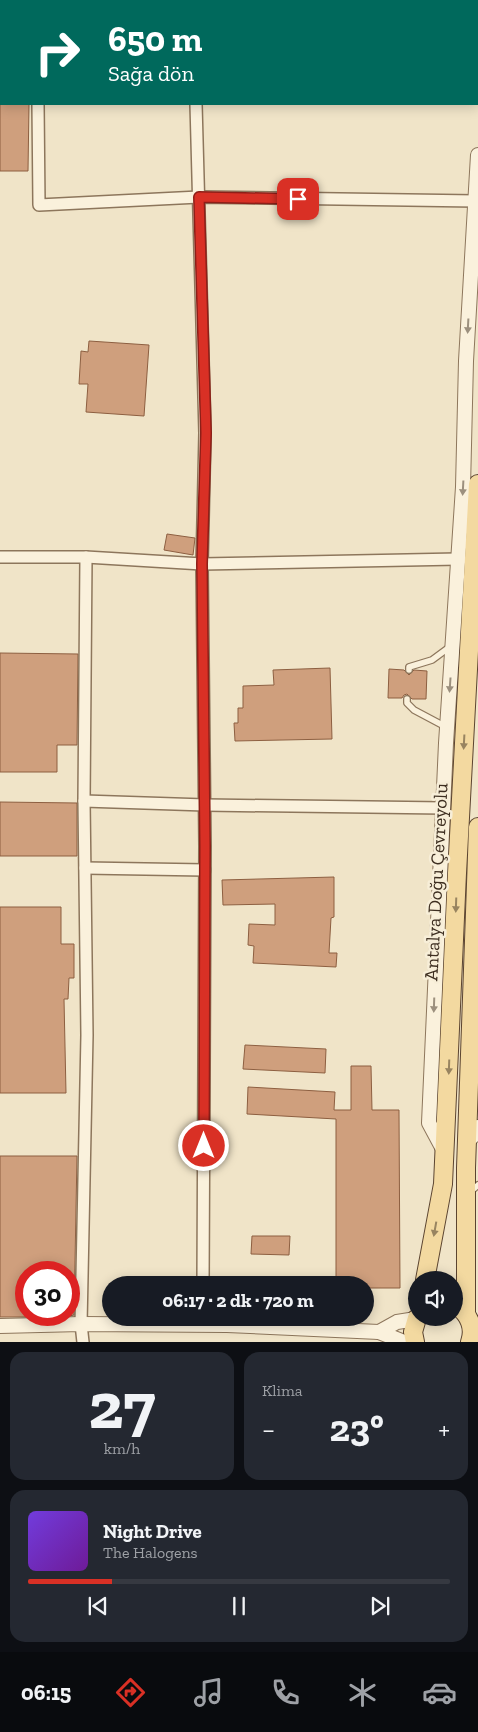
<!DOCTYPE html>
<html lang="tr">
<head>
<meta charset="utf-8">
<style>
	body { margin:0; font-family:"Zilla Slab",serif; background:#242831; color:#f1f3f6; height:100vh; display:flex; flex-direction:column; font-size:19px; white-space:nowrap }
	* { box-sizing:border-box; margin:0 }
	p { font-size:16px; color:#9ea1a6 }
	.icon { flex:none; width:28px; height:28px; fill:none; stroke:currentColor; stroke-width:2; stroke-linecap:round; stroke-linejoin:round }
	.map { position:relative; height:1342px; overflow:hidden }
	.side { display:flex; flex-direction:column; gap:10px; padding:10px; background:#0d0f14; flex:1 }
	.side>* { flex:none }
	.top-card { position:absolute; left:0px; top:0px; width:479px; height:105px; box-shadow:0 2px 12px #0003; background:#00695c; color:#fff; overflow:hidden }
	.buttons { position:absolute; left:408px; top:1271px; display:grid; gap:10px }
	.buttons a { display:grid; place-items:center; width:55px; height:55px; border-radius:50%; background:#171b24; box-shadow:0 2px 12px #0003; font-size:25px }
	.speed { position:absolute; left:15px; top:1261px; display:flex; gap:10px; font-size:25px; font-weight:700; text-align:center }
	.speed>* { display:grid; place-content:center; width:65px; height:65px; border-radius:50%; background:#171b24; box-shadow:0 2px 12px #0003; line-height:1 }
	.speed .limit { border:8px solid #d22; background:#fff; color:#111 }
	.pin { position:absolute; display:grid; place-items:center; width:42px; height:42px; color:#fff; margin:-21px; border-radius:10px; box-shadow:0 2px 8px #0006 }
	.me { position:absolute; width:55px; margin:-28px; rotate:0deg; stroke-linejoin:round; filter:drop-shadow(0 0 4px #0008) }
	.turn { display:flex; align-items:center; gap:18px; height:105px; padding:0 25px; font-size:22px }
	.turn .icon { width:65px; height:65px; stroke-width:2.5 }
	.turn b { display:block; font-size:35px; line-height:42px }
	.big { font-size:38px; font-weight:700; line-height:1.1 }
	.side .widget { flex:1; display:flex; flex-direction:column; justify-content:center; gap:8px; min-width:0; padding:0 18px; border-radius:15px; background:#242831 }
	.side .dial { align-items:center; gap:0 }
	.dial b { font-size:65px; line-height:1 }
	.song { display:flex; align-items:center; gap:15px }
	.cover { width:60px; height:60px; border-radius:8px; background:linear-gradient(135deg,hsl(260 70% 55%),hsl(280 70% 35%)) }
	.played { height:5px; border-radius:2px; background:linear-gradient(90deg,#d93025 20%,#363941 20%) }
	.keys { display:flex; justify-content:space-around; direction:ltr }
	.heat { display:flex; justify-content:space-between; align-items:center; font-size:28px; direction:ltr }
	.side .tiles { flex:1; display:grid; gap:10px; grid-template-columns:1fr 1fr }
	.widget:last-child { grid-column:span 2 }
	.trip { position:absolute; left:102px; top:1276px; width:272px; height:50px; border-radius:25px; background:#171b24; box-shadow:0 2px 12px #0003; font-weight:700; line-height:50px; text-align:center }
	.tab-bar { display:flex; height:80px; justify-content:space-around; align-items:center; background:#090b0e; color:#9ea1a6 }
	.tab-bar .icon { width:35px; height:35px }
	.tab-bar .active { color:#d93025 }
	.tab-bar b { font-size:22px; color:#f1f3f6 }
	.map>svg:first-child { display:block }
</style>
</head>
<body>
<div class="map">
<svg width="478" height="1342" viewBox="0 0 478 1342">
	<rect width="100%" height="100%" fill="#f0e4c8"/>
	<g fill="#cf9f7d" stroke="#8d5f41">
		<polygon points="0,104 29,104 28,171 0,171"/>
		<polygon points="89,341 149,345 144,416 86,412 88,384 79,384 81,351 88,352"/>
		<polygon points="167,534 195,538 193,555 164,550"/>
		<polygon points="0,653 78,654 77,745 57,745 57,772 0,772"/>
		<polygon points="330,668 332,739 235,741 234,723 238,723 238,708 243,708 243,686 274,685 273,670"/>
		<polygon points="389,669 404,670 409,675 414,670 427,671 426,699 412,699 407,694 404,695 402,698 388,698"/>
		<polygon points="0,802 77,803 77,856 0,856"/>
		<polygon points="334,877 334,917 331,918 329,953 337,953 336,967 253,963 254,946 248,945 249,924 275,925 275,904 223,905 222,880"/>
		<polygon points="0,907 61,907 61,944 74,944 74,978 69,978 68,999 64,999 66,1093 0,1093"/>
		<polygon points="245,1045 326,1049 325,1073 243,1069"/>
		<polygon points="351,1066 371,1066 372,1110 399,1110 400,1288 366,1288 366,1285 336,1285 336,1119 247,1114 248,1087 335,1092 334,1110 351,1110"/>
		<polygon points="0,1156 77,1156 74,1315 69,1316 69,1272 26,1272 26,1317 0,1317"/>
		<polygon points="252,1236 290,1236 289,1255 251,1254"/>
	</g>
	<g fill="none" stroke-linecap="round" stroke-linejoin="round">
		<g stroke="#8d765c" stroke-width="8">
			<g id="service">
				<polyline points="409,670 409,667 432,660 451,646"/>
				<polyline points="407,699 407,703 414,710 446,727"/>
				<polyline points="469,1193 478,1185"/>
			</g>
		</g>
		<g stroke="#8d765c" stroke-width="14">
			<g id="minor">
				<polyline points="37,0 37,1"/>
				<polyline points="195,0 195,1"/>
				<polyline points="38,104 39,205 199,197 476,201"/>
				<polyline points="196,104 205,433 202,564 205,846 203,1285"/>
				<polyline points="0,557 86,557 202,564 458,559"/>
				<polyline points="84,801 205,805 444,808"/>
				<polyline points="85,868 205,870"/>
				<polyline points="83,1342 81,1324 87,1035 84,801 86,557"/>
			</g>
		</g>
		<g stroke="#8d765c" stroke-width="16">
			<g id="tertiary">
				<polyline points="466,1143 474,1135 478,1127"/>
				<polyline points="444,1151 429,1123 446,743 463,487 466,361 478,155"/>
				<polyline points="0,1326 81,1324 227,1325 379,1332 404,1342"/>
				<polyline points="379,1332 397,1322 416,1319"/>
			</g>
		</g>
		<g stroke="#5b4430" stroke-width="20">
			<g id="primary">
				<polyline points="425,1280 443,1184 457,873 478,484"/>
				<path d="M457 1306C469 1314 475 1328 470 1342"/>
				<polyline points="466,1313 466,1168 478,827"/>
				<polyline points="415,1342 413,1332 417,1318"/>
			</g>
		</g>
		<use href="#service" stroke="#faf1dc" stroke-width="5.5"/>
		<use href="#minor" stroke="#faf1dc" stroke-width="11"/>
		<use href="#tertiary" stroke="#faf1dc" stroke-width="14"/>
		<use href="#primary" stroke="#f3d9a0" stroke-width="18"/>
	</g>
	<defs><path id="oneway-solid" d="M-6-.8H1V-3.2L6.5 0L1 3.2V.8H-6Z" transform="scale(1.25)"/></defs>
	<g fill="#9c907e">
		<use href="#oneway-solid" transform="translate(468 326) rotate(93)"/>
		<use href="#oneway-solid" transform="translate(463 488) rotate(93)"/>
		<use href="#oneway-solid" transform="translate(450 685) rotate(94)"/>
		<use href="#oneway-solid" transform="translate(434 1005) rotate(92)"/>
	</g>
	<g fill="#988460">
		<use href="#oneway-solid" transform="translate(464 742) rotate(93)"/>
		<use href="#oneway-solid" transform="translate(456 905) rotate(92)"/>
		<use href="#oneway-solid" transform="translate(449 1067) rotate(92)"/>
		<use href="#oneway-solid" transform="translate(435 1229) rotate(100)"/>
	</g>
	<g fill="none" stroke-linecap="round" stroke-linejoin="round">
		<g stroke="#8d1f18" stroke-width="12">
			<polyline id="route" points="204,1146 205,846 202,564 206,433 199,197 298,199"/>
		</g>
		<use href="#route" stroke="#d93025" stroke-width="9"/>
	</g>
	<g text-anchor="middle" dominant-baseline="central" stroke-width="5" stroke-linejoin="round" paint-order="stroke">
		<g font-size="19" fill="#3d2e20" stroke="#f7eed8">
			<text transform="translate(436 882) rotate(-87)">Antalya Doğu Çevreyolu</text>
		</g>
	</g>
</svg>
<div class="buttons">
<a><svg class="icon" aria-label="sound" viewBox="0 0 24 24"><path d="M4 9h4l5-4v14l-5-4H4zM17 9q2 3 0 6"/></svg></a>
</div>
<div class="speed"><div class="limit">30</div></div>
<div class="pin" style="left:298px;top:199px;background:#d93025"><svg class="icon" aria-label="arrive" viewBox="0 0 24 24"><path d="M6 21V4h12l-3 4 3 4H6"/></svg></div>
<svg class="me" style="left:204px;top:1146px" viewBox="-20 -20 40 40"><circle r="17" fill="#d93025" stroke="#fff" stroke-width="3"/><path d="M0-11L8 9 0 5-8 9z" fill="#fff"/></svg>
<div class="trip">06:17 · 2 dk · 720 m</div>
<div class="top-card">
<div class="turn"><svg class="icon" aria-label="right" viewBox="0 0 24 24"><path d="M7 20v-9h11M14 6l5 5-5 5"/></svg><div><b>650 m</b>Sağa dön</div></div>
</div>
</div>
<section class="side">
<div class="tiles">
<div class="widget dial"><b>27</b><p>km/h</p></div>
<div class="widget"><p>Klima</p>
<div class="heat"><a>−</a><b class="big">23°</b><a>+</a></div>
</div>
<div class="widget">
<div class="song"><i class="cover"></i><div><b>Night Drive</b><p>The Halogens</p></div></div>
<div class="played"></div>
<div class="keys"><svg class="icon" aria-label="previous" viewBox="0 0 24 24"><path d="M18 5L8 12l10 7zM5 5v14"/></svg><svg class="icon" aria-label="pause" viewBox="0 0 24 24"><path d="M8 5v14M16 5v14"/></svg><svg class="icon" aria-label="next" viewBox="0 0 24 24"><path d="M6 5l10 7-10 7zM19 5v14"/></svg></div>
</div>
</div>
</section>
<nav class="tab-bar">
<b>06:15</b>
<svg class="icon active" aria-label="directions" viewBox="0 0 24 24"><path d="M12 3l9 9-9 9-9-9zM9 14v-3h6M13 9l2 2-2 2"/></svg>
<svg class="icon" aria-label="music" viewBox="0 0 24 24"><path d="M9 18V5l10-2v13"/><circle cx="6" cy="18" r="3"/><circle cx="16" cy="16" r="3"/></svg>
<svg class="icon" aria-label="phone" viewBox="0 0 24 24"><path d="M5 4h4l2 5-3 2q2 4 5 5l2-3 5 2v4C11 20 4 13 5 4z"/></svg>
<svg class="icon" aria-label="climate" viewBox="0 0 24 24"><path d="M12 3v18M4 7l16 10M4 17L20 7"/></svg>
<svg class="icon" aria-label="car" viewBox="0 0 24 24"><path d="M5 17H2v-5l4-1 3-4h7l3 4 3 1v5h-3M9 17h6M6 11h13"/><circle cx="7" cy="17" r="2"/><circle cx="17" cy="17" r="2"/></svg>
</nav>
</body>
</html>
